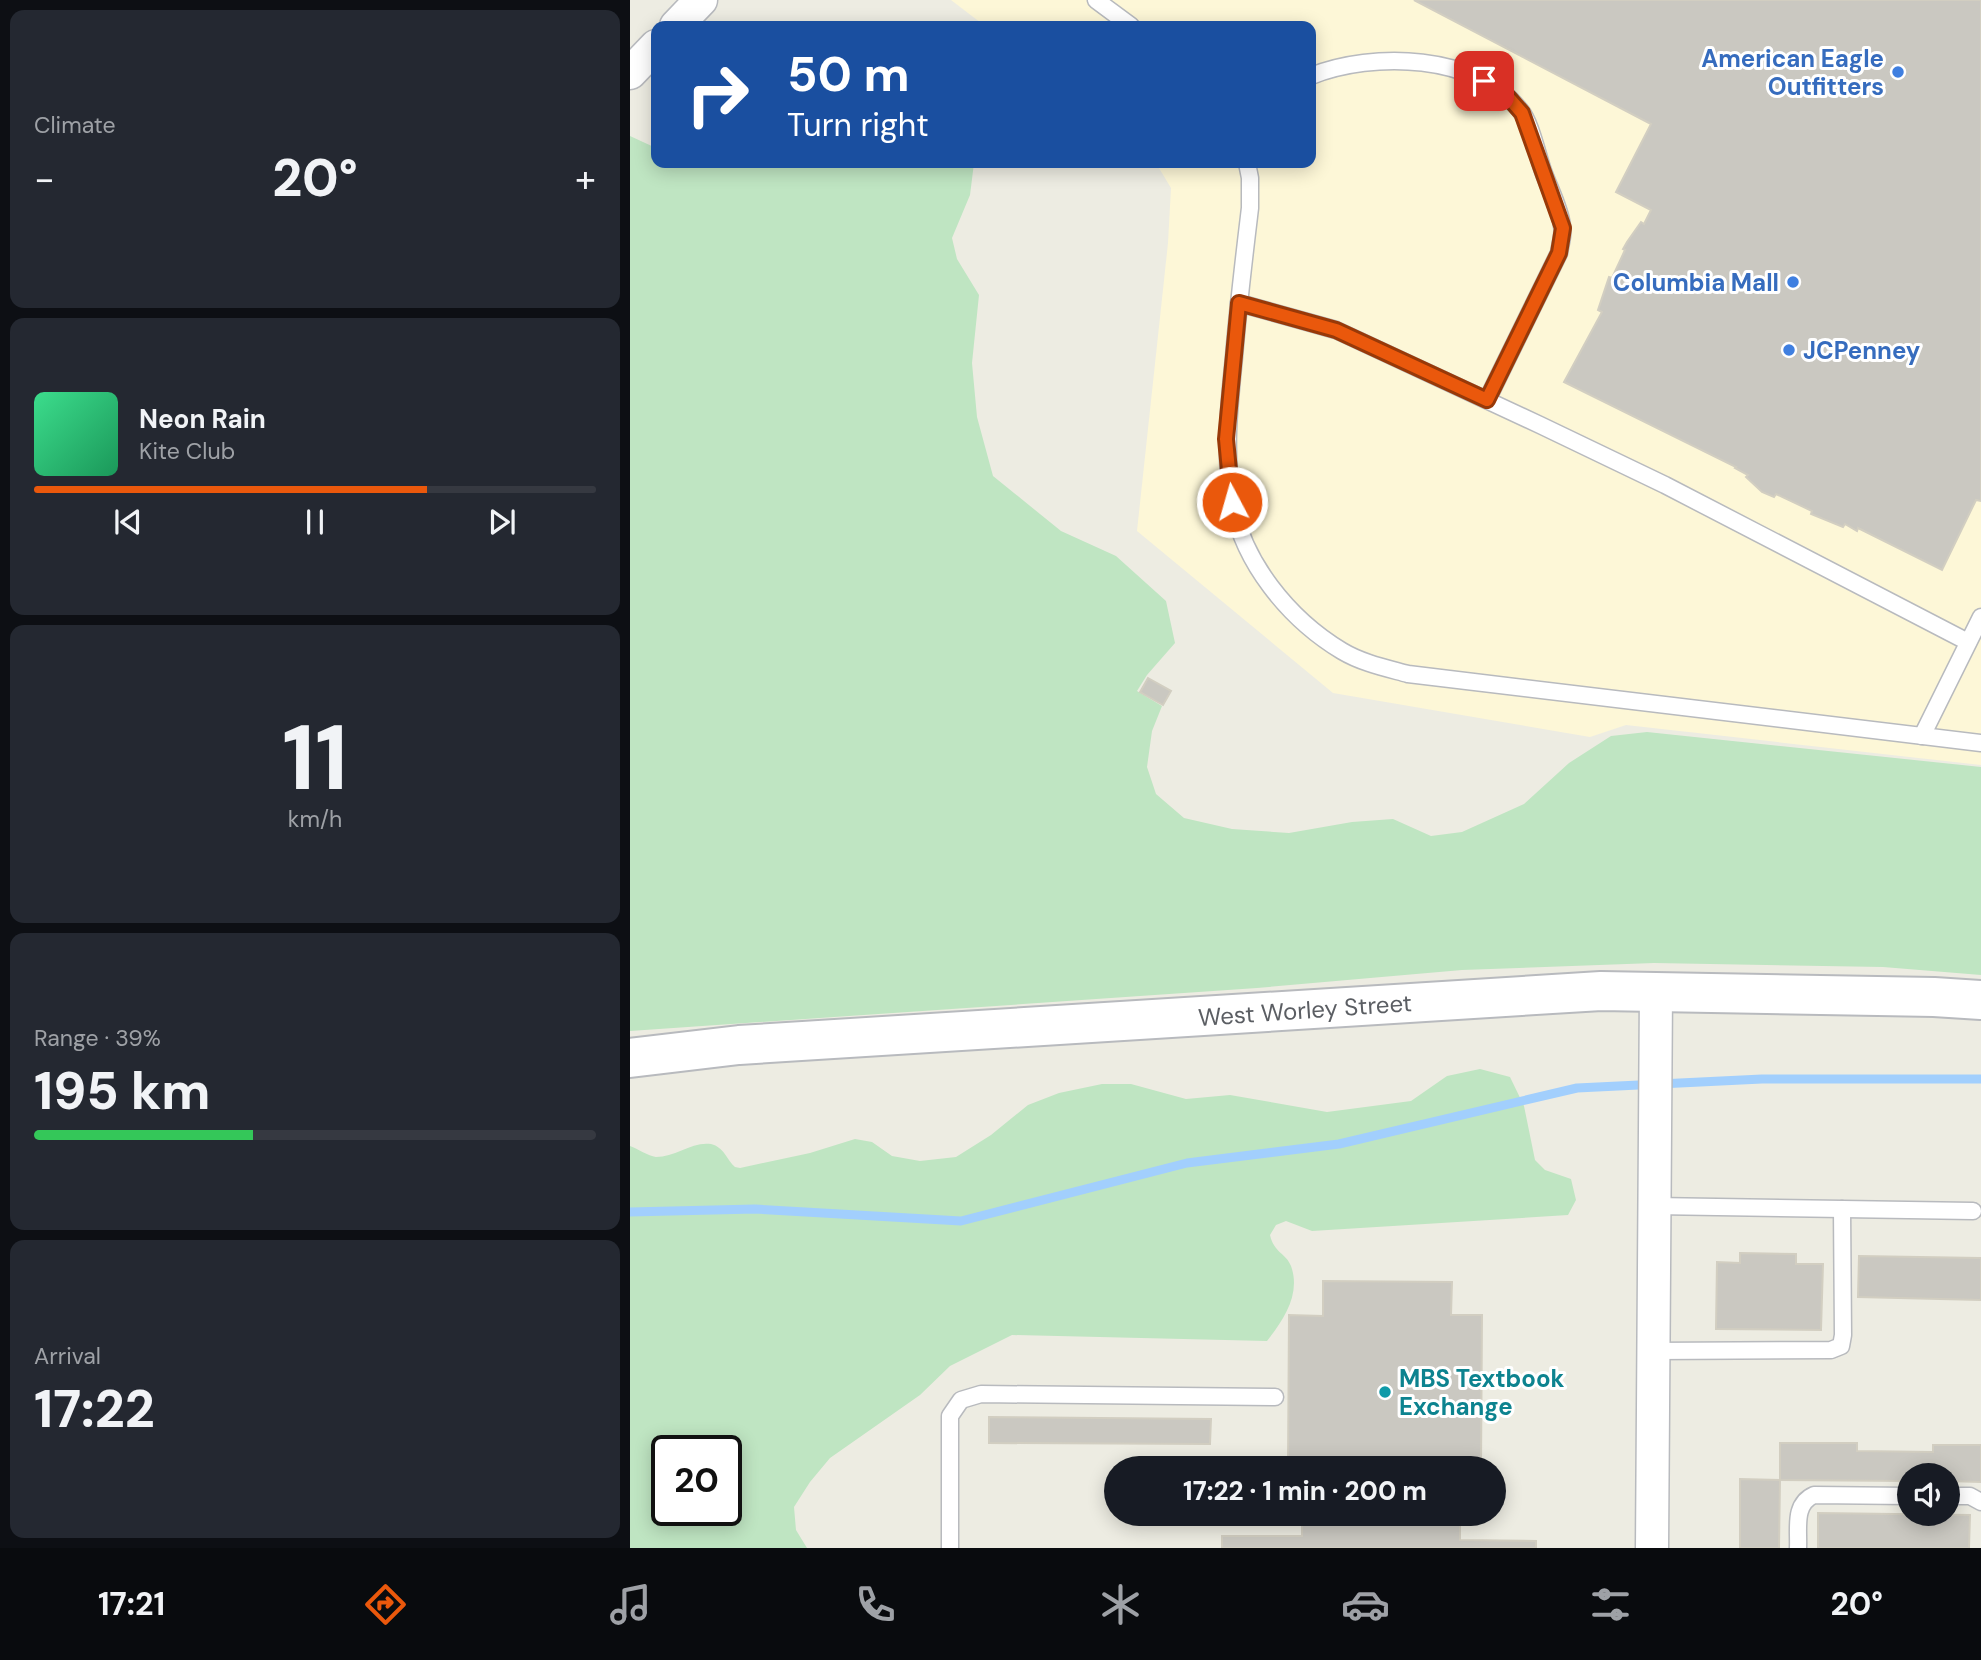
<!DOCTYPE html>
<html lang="en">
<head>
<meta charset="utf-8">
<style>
	body { margin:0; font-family:"DM Sans",sans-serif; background:#242831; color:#f1f3f6; height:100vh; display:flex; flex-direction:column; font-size:26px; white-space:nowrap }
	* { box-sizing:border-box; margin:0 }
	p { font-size:23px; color:#9ea1a6 }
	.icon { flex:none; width:38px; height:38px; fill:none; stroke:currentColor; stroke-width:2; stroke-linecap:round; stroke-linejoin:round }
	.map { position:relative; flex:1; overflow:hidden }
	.panel { display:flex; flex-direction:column; gap:10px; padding:10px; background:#0d0f14; width:630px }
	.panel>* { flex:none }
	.hud { position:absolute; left:21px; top:21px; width:665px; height:147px; border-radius:14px; box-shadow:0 4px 18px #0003; background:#1a4fa0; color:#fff; overflow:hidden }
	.buttons { position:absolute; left:1267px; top:1463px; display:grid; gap:14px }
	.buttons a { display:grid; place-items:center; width:63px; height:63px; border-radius:50%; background:#171b24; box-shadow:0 4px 18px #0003; font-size:35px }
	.speed { position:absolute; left:21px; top:1435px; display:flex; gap:14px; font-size:35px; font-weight:700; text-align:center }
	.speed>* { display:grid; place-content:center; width:91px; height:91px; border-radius:50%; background:#171b24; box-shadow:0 4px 18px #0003; line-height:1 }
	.speed .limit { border:4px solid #111; border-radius:10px; background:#fff; color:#111 }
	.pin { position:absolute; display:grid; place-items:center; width:60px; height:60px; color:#fff; margin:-30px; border-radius:14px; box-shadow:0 4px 10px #0006 }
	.me { position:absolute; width:77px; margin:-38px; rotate:354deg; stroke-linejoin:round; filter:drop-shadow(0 0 5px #0008) }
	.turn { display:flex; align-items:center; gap:24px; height:147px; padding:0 21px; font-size:32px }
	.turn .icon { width:91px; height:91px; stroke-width:2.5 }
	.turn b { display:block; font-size:49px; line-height:60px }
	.big { font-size:52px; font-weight:800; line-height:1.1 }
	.panel .tile { flex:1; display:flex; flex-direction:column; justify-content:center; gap:10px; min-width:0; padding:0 24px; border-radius:14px; background:#242831 }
	.panel .dial { align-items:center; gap:0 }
	.dial b { font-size:91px; line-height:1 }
	.song { display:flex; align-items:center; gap:21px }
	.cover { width:84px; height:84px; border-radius:10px; background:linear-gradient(135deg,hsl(150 70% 55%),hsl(150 70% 35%)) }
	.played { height:7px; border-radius:4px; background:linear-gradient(90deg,#ea580c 70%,#363941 70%) }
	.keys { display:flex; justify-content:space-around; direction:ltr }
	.heat { display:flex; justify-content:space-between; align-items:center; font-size:38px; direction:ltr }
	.charge { height:10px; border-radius:5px; background:linear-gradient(90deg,#34c759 39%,#363941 0) }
	.trip { position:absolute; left:474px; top:1456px; width:402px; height:70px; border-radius:35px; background:#171b24; box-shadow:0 4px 18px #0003; font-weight:800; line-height:70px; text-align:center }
	.tabs { display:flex; height:112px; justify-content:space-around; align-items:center; background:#090b0e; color:#9ea1a6 }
	.tabs .icon { width:49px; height:49px }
	.tabs .current { color:#ea580c }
	.tabs b { font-size:32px; color:#f1f3f6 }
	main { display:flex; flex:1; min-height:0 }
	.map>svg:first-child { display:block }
</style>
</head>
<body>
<main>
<section class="panel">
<div class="tile"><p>Climate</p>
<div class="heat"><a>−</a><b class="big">20°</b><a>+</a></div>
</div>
<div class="tile">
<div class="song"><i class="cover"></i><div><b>Neon Rain</b><p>Kite Club</p></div></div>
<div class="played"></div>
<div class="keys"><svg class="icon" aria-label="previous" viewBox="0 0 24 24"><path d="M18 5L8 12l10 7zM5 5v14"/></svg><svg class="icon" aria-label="pause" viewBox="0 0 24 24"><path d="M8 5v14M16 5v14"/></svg><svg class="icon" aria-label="next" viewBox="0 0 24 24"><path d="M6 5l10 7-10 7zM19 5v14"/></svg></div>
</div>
<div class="tile dial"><b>11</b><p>km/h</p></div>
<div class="tile"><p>Range · 39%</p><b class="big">195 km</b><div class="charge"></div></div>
<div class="tile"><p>Arrival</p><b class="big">17:22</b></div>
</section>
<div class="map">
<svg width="1351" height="1548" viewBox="0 0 1351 1548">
	<rect width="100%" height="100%" fill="#edece2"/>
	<polygon fill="#fdf7d7" points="321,0 1351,0 1351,765 996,725 960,737 703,693 507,531 538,243 541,188 526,163 681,163 681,26 355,26"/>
	<g fill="#bfe5c2" fill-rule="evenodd">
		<polygon points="0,136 26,148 26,163 344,163 340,195 322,238 327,259 349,295 342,363 347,417 363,476 431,531 486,556 536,601 545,643 517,675 507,691 532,706 522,731 517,767 526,794 554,818 602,829 659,833 722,822 763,819 801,836 832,832 894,804 939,763 981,736 1017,732 1351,767 1351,975 1253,967 1024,963 832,970 627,988 0,1031"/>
		<path d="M850 1069 880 1077 894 1106 905 1160 915 1170 941 1179 946 1200 938 1215 682 1231 656 1221 646 1225 640 1235C644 1253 656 1253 661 1266 671 1294 654 1319 637 1341L382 1335 320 1366 290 1395 200 1458 180 1482 164 1507 166 1530 177 1548H0V1146C8 1149 18 1156 26 1157 45 1157 63 1141 81 1144 94 1147 97 1160 105 1167L110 1168 180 1153 225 1139 242 1142 262 1156 290 1161 326 1157 361 1135 398 1105 429 1093 472 1084H501L556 1099 600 1095 697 1112 781 1101 817 1076ZM37 1451H96V1510H37Z"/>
	</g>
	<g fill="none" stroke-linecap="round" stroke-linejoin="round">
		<polyline stroke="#a2cffd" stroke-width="9" points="0,1212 125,1209 331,1221 557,1163 709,1144 947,1088 1132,1079 1351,1079"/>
	</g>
	<g fill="#cac8c1" stroke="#d2cec1" stroke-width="2">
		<polygon points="784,0 1351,0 1351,501 1346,500 1312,570 1228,528 1227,531 1215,524 1213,527 1181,514 1182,511 1146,494 1144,497 1132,492 1116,477 1118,475 1105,468 1106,467 934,382 972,312 968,310 979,277 982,278 995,250 993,249 997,242 1011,222 1014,224 1021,210 986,192 1021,124"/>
		<polygon points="518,678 541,691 533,705 510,692"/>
		<polygon points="1110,1253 1166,1254 1166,1264 1193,1264 1191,1330 1086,1329 1087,1262 1110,1263"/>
		<polygon points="1229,1256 1351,1258 1351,1300 1228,1297"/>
		<polygon points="693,1281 822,1282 821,1315 852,1315 851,1468 658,1468 659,1315 693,1316"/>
		<polygon points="359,1417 581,1419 580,1444 359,1443"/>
		<polygon points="1150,1443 1227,1443 1227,1451 1303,1452 1303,1445 1351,1445 1351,1482 1318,1481 1318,1475 1279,1475 1279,1481 1150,1480"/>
		<polygon points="1110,1479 1150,1480 1149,1548 1110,1548"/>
		<polygon points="1188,1513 1340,1515 1339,1548 1188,1548"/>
		<polygon points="672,1514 830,1514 830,1540 906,1541 906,1548 592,1548 592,1536 672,1536"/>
	</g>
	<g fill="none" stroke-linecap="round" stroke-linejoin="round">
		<g stroke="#b8babe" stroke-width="19">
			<g id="service">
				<polyline points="466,0 501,26"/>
				<path d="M681 76C743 51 846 54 890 110 901 123 907 154 913 171 919 188 930 208 932 226 934 234 930 245 929 253L857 400"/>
				<path d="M617 163 620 178V208C614 258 608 307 604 357 599 407 594 450 602 500 612 562 659 619 712 651 732 663 756 668 778 674L1351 743"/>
				<polyline points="609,303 706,330 910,425 1035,485 1338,642"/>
				<polyline points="1292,736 1351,617"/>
				<polyline points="1024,1206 1343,1211"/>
				<polyline points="1023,1351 1201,1350 1211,1346 1213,1335 1212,1209"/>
				<polyline points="1318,1496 1340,1496 1351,1502"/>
				<polyline points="320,1548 320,1416 331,1400 351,1394 645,1397"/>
				<path d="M1168 1548C1169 1529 1163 1504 1184 1495L1279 1496"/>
			</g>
		</g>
		<g stroke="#b8babe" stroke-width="35">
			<g id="minor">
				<polyline points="46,26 71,0"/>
				<polyline points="0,73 26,46"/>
				<polyline points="1022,1548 1026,991"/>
			</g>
		</g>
		<g stroke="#b8babe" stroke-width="42">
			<polyline id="tertiary" points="0,1058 109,1045 971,991 1304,997 1351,1000"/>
		</g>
		<use href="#service" stroke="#fff" stroke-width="16"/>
		<use href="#minor" stroke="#fff" stroke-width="32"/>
		<use href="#tertiary" stroke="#fff" stroke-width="38"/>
	</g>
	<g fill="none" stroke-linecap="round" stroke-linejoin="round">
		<g stroke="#983908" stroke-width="18">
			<polyline id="route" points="602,502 596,439 609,303 706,330 857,400 929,253 933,228 892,113 871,89 854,81"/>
		</g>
		<use href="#route" stroke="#ea580c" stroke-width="12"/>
	</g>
	<g fill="#3f7fe0" stroke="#fff" stroke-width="2.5">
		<circle cx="1268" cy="72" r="7"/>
		<circle cx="1163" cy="282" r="7"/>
		<circle cx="1159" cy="350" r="7"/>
	</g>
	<circle fill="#0f9aa8" stroke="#fff" stroke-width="2.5" cx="755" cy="1392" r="7"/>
	<g text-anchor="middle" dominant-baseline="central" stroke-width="6" stroke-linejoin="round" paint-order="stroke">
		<g font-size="24" font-weight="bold" fill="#366cbe" stroke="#fff" text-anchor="end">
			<text x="1254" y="58">American Eagle<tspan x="1254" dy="28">Outfitters</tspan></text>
			<text x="1149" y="282">Columbia Mall</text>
			<text x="1173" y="350" text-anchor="start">JCPenney</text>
		</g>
		<g font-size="24" fill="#5b5e63" stroke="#fff">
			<text transform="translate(675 1010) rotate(-4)">West Worley Street</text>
		</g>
		<g font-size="24" font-weight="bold" fill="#0d838f" stroke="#fff" text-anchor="start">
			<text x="769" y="1378">MBS Textbook<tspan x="769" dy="28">Exchange</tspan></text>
		</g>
	</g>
</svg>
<div class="buttons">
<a><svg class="icon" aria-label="sound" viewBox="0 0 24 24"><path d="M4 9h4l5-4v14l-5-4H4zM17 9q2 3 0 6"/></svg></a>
</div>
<div class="speed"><div class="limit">20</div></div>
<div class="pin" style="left:854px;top:81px;background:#d93025"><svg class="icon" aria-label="arrive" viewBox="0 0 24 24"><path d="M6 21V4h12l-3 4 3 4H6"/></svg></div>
<svg class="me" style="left:602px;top:502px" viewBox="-20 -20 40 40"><circle r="17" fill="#ea580c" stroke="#fff" stroke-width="3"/><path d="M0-11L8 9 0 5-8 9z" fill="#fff"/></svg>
<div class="trip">17:22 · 1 min · 200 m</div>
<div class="hud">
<div class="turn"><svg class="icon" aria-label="right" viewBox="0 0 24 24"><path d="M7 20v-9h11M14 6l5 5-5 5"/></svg><div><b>50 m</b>Turn right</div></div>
</div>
</div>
</main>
<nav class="tabs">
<b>17:21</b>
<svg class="icon current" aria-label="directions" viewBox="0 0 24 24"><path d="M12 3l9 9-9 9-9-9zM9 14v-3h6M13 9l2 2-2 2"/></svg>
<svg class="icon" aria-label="music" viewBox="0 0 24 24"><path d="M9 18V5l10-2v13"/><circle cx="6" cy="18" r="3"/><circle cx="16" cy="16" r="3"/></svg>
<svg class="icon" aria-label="phone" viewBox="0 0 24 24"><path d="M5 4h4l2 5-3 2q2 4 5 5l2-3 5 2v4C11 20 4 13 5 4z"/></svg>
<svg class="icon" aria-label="climate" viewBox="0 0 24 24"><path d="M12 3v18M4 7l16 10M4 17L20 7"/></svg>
<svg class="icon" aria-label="car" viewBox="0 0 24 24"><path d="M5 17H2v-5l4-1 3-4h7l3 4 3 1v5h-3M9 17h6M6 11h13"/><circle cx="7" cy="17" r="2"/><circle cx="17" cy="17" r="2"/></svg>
<svg class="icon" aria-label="filters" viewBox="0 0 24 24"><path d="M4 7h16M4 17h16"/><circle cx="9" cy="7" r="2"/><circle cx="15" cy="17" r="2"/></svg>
<b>20°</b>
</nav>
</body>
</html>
